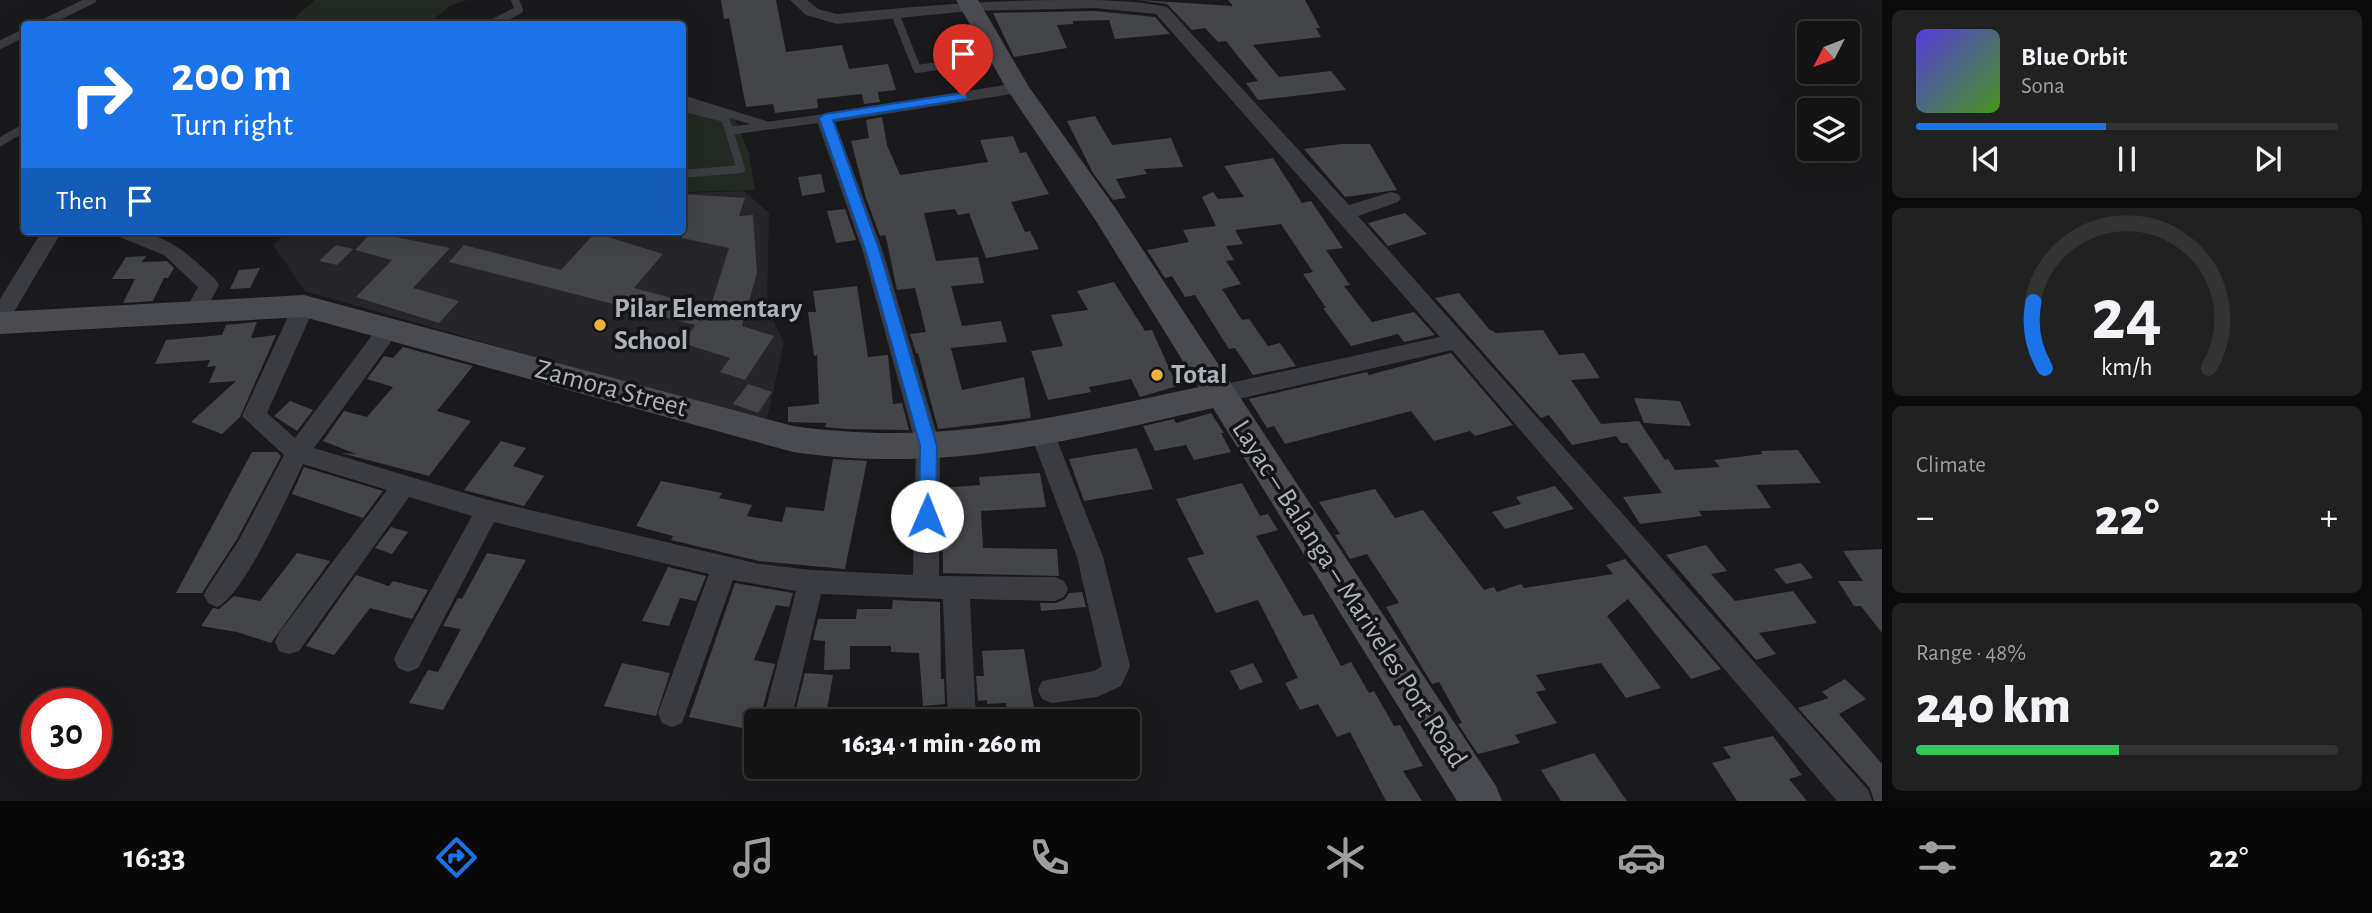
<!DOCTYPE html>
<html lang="en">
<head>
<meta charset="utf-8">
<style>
	body { margin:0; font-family:"Alegreya Sans",sans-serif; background:#212122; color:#f1f3f6; height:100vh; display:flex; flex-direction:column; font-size:26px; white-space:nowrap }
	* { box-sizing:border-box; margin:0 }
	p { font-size:23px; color:#9d9ea0 }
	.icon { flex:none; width:38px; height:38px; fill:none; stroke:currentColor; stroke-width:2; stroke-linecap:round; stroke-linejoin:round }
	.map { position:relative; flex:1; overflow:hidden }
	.panel { display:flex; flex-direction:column; gap:10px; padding:10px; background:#0b0b0c; width:490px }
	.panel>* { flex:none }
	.banner { position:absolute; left:21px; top:21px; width:665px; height:214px; border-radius:7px; box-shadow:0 7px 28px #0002,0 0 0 2px #333334; background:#1a73e8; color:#fff; overflow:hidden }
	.needle { width:46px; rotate:228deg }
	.buttons { position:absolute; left:1797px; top:21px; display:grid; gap:14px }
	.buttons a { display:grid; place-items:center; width:63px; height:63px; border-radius:7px; background:#141415; box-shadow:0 7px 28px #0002,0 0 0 2px #333334; font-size:35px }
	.speed { position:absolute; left:21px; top:688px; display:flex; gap:14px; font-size:35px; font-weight:700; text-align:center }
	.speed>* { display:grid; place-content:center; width:91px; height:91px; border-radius:50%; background:#141415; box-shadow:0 7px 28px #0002,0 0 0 2px #333334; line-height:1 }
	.speed .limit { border:10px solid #d22; background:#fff; color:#111 }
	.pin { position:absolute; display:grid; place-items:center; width:60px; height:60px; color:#fff; margin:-72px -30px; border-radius:50% 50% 50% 0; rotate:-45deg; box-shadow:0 0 7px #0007 }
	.pin .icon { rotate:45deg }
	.me { position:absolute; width:77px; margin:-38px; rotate:1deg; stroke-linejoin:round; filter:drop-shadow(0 0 5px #0008) }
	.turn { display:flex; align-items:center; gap:24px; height:147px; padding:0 35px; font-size:32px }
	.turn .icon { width:91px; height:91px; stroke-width:2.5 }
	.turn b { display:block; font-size:49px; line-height:60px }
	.then { display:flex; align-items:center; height:66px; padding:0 35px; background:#0003; gap:14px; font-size:26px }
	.big { font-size:52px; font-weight:800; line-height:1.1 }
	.panel .card { flex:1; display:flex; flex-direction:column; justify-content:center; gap:10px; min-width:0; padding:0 24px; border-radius:10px; background:#212122 }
	.panel .dial { align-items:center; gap:0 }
	.dial svg { height:182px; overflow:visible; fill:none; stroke:#333334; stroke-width:7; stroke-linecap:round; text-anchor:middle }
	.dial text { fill:#f1f3f6; stroke:none }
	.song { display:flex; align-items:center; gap:21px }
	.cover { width:84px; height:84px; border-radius:10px; background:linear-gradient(135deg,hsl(250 70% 55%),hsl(100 70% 35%)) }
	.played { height:7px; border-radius:4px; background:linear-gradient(90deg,#1a73e8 45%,#333334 45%) }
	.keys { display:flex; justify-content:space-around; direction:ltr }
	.heat { display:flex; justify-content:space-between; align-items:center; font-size:38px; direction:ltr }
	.charge { height:10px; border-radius:5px; background:linear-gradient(90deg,#34c759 48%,#333334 0) }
	.trip { position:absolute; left:744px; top:709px; width:396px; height:70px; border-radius:7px; background:#141415; box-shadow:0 7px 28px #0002,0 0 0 2px #333334; font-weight:800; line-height:70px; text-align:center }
	.tab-bar { display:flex; height:112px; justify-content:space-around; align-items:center; background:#080808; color:#9d9ea0 }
	.tab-bar .icon { width:49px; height:49px }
	.tab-bar .active { color:#1a73e8 }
	.tab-bar b { font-size:32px; color:#f1f3f6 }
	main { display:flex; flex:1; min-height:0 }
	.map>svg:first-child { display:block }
</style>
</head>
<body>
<main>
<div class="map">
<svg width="1882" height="801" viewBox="0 0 1882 801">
	<rect width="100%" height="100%" fill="#1a1a1c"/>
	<polygon fill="#262629" points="744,191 769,213 767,307 784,343 766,423 305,291 273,245 289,231 682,231 683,193"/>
	<g fill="#222a23">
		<polygon points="315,0 467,0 451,5 428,24 288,24"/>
		<polygon points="682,103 734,117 749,153 755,190 683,192"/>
	</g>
	<g fill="#444549">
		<polygon points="721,0 776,0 786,52 842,45 849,69 888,64 896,90 878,92 880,102 864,104 862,94 817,99 818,108 775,113 773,104 746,107 729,18 724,19"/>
		<polygon points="1138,0 1233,6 1228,0 1305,0 1320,28 1316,28 1321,37 1253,45 1279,77 1331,71 1346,90 1258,100 1246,83 1258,81 1226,41 1218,42 1205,28 1192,30 1167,4"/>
		<polygon points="1095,11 1155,17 1170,34 1115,39 1109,20 1073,21 1073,24 1057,25 1067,48 1014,57 993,13"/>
		<polygon points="1095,116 1112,145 1171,138 1183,167 1144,169 1147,174 1116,179 1126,198 1113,200 1093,173 1067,121"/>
		<polygon points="882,117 887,145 900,175 988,162 980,140 1013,136 1020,153 1026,152 1049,194 1011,202 1025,232 1030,231 1039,249 986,258 969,213 958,215 955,209 924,213 936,261 978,257 984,283 951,286 962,326 1001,321 1007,342 951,348 962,390 1024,377 1031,418 938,429 918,353 916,353 910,334 926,332 915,288 897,290 887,242 885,235 880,236 866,198 851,141 869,138 866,120"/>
		<polygon points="1341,144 1370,144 1397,190 1345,197 1304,149"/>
		<polygon points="1273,158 1302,203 1311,201 1343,248 1326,250 1350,285 1344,286 1372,322 1414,312 1435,335 1404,342 1398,334 1351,346 1323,308 1326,308 1303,274 1313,272 1281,224 1235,230 1243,244 1226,246 1234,260 1226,261 1241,284 1222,289 1242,320 1249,319 1268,346 1280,343 1296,366 1253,375 1235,348 1229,349 1195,295 1185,297 1172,276 1165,278 1147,250 1189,242 1183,230 1216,226 1202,197 1213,192 1218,199 1244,197 1224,166"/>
		<polygon points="821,174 825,192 802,196 798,177"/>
		<polygon points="682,194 745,198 739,216 753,215 757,273 742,326 774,336 745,380 720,372 730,358 682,343 695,325 449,262 464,245 561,270 595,233 663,254 634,288 710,308 729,248 682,238"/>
		<polygon points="845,209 856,240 836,243 827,211"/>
		<polygon points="1405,213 1427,234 1388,246 1368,223"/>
		<polygon points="372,232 450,248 413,288 459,301 439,323 356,297 392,260 355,250"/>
		<polygon points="336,245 353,249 337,265 319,261"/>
		<polygon points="146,256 142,262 167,261 174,268 168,278 164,278 153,301 123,303 135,279 112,279 126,257"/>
		<polygon points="260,268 250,288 230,289 239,270"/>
		<polygon points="1114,282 1145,331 1152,330 1177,386 1140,397 1131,379 1089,387 1091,392 1048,400 1031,351 1063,346 1051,315 1088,310 1077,291"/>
		<polygon points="857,286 868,357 888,355 893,404 902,403 909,430 847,429 825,427 826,423 788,422 788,407 819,404 817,355 814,356 808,312 816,312 813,291"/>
		<polygon points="1459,293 1489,329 1496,333 1543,330 1559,355 1584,353 1600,378 1571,380 1601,424 1639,421 1665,460 1668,459 1675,470 1720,467 1714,460 1762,454 1761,451 1798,450 1821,483 1756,485 1771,508 1699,511 1702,516 1640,524 1623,497 1662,493 1627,443 1621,443 1616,436 1572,445 1549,415 1541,418 1435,298"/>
		<polygon points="257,322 251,338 276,335 240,417 222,434 191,422 236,381 209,383 216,366 207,367 210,360 155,364 166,340 222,335 226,325"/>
		<polygon points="403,347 473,366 437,411 471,421 429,476 341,453 356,454 323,441 344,411 367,417 393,387 367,379 384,356 393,358"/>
		<polygon points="1451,353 1513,425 1475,436 1470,431 1434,441 1411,411 1285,444 1274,426 1267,428 1249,399 1367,372 1369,375"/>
		<polygon points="748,384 772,392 758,413 733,404"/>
		<polygon points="1634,398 1680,401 1691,426 1644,423"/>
		<polygon points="290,401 313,410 297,431 274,416"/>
		<polygon points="1211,413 1224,433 1221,433 1231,452 1194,460 1186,445 1155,451 1143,426 1174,419 1176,423"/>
		<polygon points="501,441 526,448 513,466 544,476 524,506 464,490"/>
		<polygon points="1137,448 1153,489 1084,501 1069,459"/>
		<polygon points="252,452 277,452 281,456 237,539 202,593 176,593"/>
		<polygon points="833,459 867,461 845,569 759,561 671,540 673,536 636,526 661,481 722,493 719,498 752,505 747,516 782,522 786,507 824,511"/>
		<polygon points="304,467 383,491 363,518 292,494"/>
		<polygon points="1040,473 1046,507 981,511 983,548 1057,549 1059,576 943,573 942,488 980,485 979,477"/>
		<polygon points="1242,483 1260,516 1268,514 1278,530 1256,536 1303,616 1313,614 1341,666 1351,662 1369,693 1374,691 1394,726 1400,725 1423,766 1403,771 1422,801 1386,801 1350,732 1337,737 1318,704 1300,710 1285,683 1298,678 1258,600 1216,613 1187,558 1204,554 1176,499"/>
		<polygon points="1555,486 1574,509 1505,529 1492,512 1521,504 1516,497"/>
		<polygon points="1375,489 1395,518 1423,510 1484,590 1494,587 1497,592 1521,584 1524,588 1613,574 1606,565 1625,559 1721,669 1691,679 1628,599 1607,616 1661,688 1626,698 1601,663 1536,675 1546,690 1536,692 1557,723 1515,735 1520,743 1478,754 1458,724 1462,723 1439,682 1432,684 1386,607 1399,603 1367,554 1350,559 1335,535 1340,534 1319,502"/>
		<polygon points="391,527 408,532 392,554 375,548"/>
		<polygon points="1706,545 1727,571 1711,574 1735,601 1793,591 1817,623 1759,633 1776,654 1756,660 1666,555"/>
		<polygon points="1882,549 1882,633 1861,606 1854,606 1838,581 1863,581 1843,551"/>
		<polygon points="297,553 330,561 271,643 237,632 201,626 213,608 219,609 234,596 260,601"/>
		<polygon points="487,553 526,560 443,710 409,703 428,670 438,672 461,629 443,626 458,598 462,599"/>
		<polygon points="1801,563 1813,578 1786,584 1774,569"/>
		<polygon points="668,567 706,576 696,601 680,598 669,626 642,621"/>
		<polygon points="356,575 389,586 393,581 428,590 412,619 370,608 334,655 306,646"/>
		<polygon points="735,583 793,593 789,607 776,605 754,660 775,664 763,707 771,721 756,721 756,731 689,717"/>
		<polygon points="1082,592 1086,607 1041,611 1040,603 1056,603 1065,599 1069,593"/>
		<polygon points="893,600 940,602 941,679 944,679 945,704 923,706 919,653 891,652 891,646 850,646 850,669 824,670 825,641 813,640 818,619 856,619 857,609 892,609"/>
		<polygon points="1024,649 1036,721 1008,721 1006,703 987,704 987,700 978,701 976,676 984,676 982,651"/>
		<polygon points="622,663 670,673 656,716 604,706"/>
		<polygon points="1253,663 1263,682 1240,690 1230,671"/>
		<polygon points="805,673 833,675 825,721 789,721 796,709"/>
		<polygon points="1845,679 1866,699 1839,714 1882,764 1882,801 1874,801 1870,788 1798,708 1829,698 1822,692"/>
		<polygon points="1773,736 1802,775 1789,779 1807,801 1737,801 1712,763 1731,758 1723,747"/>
		<polygon points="1594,753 1627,801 1561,801 1541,770"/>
	</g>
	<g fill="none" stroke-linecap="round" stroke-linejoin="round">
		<g stroke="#3b3c41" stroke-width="8">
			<polyline points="896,16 917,69 1001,57"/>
			<polyline points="42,24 92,0"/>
			<polyline points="491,24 519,10 515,0"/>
			<polyline points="0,45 24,33"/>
			<polyline points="682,99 766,125"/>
			<polyline points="682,107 725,118 741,169 682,174"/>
			<polyline points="729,131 825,118"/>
			<polyline points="0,142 24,128"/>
		</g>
		<g fill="#3b3c41" fill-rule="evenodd">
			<path d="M790 0H807L818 9 837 14C913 7 988 0 1064 0 1098 0 1134 0 1167 7L1349 205 1391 192 1398 194 1401 198 1398 202 1358 216 1868 790 1872 801H1837L1452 350 1221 403 1213 400 1210 394 1213 388 1221 385 1440 337 1156 14 1095 8 970 11 837 24 806 15Z"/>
			<path d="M1018 83 1024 84 1027 88 1024 92 835 122 883 252 940 445 939 576 1055 577 1064 581 1068 589 1064 597 1055 601 970 599 976 721H948L943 599 821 594 794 708 790 718 781 721 770 718 766 708 796 591 733 580 682 723 672 727 662 723 658 713 709 574 494 522 418 668 408 672 398 668 394 659 398 650 472 516 409 497 299 651 289 654 279 651 275 642 279 633 387 490 303 464C289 493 243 597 217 607L208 603 204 595 208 587 239 540 284 455 242 416 293 306 297 301H311L315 306 267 413 295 438 382 322H398L401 328 314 448 488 500 759 564 811 570 913 575 916 445 863 252 816 118 825 113Z"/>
			<polygon points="42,231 62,231 8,322 0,325 0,299"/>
			<path d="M114 231C166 231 180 247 216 280L219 285 203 316H189L185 311 198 287 164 255 117 236Z"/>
			<polygon points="1041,421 1049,423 1053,430 1103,557 1130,666 1121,686 1097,697 1052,703 1042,699 1038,690 1042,681 1094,671 1102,666 1077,557 1029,430 1033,423"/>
		</g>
		<path fill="#494b51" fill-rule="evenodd" d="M956 0H978L1029 87 1116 209 1496 786 1502 801H1457L1213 408C1066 441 945 474 793 452L304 317 0 334V312L304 295 793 426C940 447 1057 417 1199 387L1096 221 1006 88Z"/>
	</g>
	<polygon fill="#1a73e8" stroke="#114b97" stroke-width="2" points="963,93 967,94 967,99 833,120 880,252 937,446 936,516 927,523 919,516 920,446 866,252 819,118 825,114"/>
	<g fill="#edb141" stroke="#151517" stroke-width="2.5">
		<circle cx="600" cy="325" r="7"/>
		<circle cx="1157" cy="375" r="7"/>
	</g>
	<g text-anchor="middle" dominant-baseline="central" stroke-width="7" stroke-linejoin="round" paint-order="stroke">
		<g font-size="28" font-weight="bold" fill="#adb2bb" stroke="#151517" text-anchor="start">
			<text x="614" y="309">Pilar Elementary<tspan x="614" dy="32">School</tspan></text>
			<text x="1171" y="375">Total</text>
		</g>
		<g font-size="28" fill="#adb2bb" stroke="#151517">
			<text transform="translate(611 389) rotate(15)">Zamora Street</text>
			<text transform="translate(1349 594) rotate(57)">Layac – Balanga – Mariveles Port Road</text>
		</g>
	</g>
</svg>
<div class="buttons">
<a><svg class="needle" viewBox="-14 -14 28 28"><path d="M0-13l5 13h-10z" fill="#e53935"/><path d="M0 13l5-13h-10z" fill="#9d9ea0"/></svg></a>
<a><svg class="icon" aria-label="layers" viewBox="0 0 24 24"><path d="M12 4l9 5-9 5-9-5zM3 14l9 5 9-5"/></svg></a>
</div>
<div class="speed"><div class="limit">30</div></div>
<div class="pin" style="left:963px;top:96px;background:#d93025"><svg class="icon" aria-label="arrive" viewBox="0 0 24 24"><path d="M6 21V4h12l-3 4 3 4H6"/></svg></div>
<svg class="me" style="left:927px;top:516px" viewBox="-20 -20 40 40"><circle r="19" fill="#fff"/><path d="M0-13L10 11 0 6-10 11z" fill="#1a73e8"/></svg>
<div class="trip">16:34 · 1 min · 260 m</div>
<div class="banner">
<div class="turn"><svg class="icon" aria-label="right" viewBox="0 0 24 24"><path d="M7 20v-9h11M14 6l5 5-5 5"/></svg><div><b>200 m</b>Turn right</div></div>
<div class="then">Then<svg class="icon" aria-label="arrive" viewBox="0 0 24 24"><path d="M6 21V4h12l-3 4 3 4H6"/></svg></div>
</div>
</div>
<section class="panel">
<div class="card">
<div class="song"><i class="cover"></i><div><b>Blue Orbit</b><p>Sona</p></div></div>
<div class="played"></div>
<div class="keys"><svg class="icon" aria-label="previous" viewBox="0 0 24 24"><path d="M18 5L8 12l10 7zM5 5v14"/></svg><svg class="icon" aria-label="pause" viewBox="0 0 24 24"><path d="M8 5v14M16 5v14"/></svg><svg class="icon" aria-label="next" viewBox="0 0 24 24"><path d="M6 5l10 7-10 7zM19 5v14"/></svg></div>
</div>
<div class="card dial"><svg viewBox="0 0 100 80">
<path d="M14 69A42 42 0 1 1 86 69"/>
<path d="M14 69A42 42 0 0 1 9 40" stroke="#1a73e8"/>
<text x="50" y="56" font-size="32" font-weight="700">24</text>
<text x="50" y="72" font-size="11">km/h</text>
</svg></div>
<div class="card"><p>Climate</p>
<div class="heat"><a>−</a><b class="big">22°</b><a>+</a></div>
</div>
<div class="card"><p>Range · 48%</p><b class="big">240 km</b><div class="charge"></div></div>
</section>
</main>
<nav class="tab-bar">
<b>16:33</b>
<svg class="icon active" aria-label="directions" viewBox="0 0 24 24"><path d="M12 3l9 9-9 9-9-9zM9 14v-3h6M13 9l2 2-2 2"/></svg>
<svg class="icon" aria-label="music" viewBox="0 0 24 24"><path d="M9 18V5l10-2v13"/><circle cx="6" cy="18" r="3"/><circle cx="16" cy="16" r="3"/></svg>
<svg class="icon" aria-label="phone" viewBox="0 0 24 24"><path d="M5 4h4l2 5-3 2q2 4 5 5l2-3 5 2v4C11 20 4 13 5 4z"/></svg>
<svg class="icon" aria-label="climate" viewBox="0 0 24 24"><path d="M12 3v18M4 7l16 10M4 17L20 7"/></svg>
<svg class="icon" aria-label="car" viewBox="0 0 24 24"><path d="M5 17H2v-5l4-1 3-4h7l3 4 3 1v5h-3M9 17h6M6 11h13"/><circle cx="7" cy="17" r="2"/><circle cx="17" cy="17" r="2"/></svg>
<svg class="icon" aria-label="filters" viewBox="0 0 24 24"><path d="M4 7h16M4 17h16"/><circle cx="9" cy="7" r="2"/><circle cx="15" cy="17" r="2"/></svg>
<b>22°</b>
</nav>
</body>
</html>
